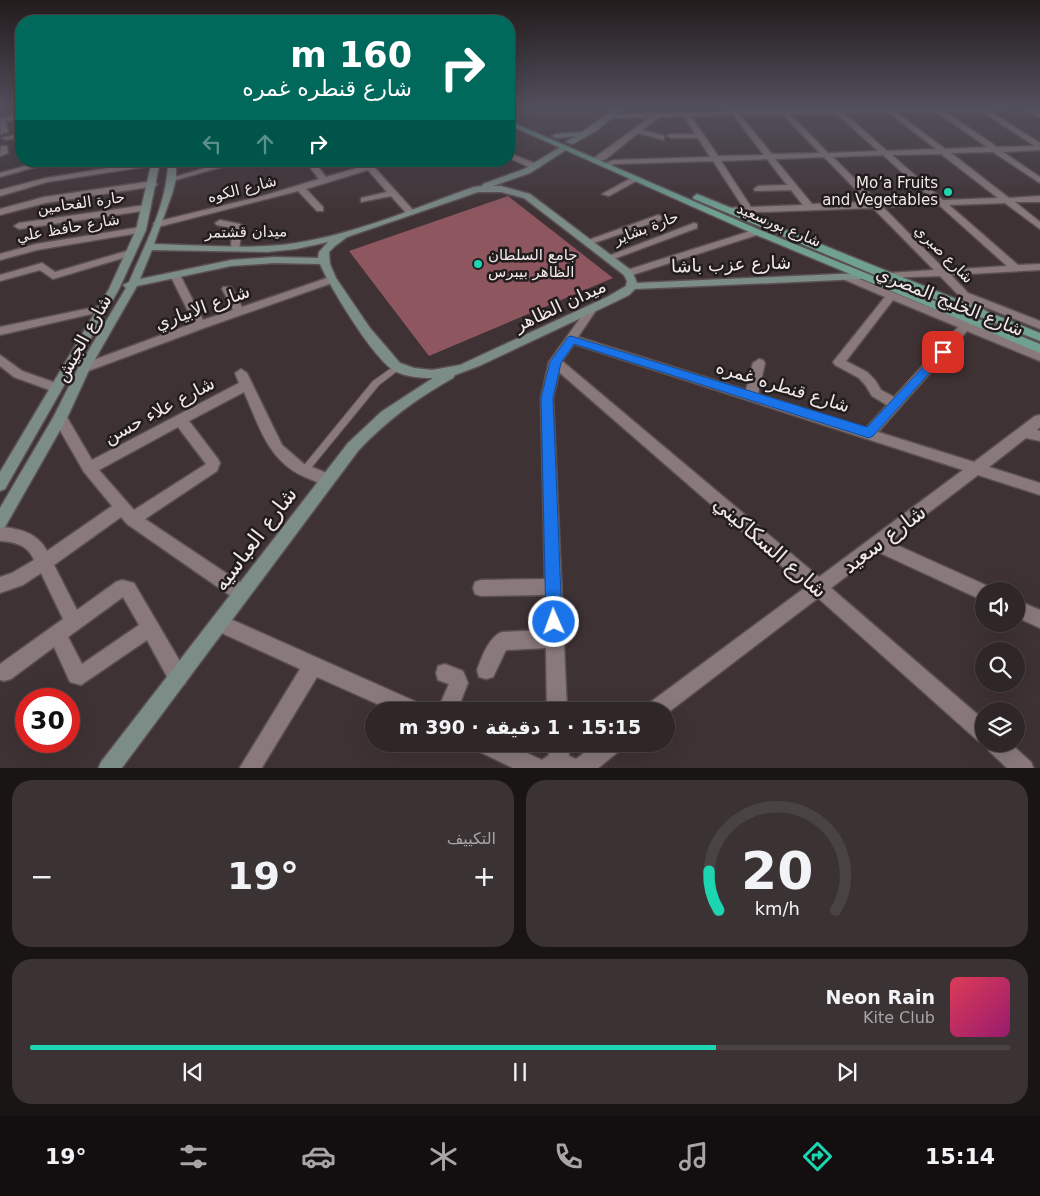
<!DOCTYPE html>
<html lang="ar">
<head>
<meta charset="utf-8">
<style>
	body { margin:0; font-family:"DejaVu Sans",Cairo,sans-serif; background:#3b3233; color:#f1f3f6; direction:rtl; height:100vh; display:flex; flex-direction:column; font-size:19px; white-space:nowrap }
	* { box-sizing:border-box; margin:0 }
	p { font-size:16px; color:#a7a5a7 }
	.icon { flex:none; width:28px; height:28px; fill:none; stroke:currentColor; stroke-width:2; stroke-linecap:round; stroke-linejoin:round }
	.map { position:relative; height:768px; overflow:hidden; direction:ltr }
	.details { display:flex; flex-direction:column; gap:12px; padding:12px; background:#1a1515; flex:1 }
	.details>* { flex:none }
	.top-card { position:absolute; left:15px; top:15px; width:500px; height:152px; border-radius:20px; box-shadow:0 5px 20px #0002,0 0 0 1px #4a4344; direction:rtl; background:#00695c; color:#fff; overflow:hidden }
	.tools { position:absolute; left:975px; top:582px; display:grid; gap:10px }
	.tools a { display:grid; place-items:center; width:50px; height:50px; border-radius:50%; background:#2f2627; box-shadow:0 5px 20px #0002,0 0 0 1px #4a4344; font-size:25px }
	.speed { position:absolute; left:15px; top:688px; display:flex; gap:10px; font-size:25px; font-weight:700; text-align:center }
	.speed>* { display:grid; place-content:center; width:65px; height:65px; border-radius:50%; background:#2f2627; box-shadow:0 5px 20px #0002,0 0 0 1px #4a4344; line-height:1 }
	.speed .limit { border:8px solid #d22; background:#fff; color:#111 }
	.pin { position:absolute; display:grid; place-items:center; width:42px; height:42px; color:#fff; margin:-21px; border-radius:10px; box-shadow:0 2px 8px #0006 }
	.me { position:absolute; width:55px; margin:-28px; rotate:358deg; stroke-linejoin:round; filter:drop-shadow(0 0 4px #0008) }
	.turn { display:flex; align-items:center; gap:18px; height:105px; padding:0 20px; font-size:22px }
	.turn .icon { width:65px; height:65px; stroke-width:2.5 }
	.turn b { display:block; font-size:35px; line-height:42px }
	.lanes { display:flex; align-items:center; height:48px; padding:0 20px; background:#0003; justify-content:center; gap:25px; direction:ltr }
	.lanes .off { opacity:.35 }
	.big { font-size:38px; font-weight:700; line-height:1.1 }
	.details .card { flex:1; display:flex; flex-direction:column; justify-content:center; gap:8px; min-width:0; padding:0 18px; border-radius:20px; background:#3b3233 }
	.details .dial { align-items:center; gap:0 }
	.dial svg { height:130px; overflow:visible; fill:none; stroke:#4a4344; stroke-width:7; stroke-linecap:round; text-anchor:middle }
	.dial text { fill:#f1f3f6; stroke:none }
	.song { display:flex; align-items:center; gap:15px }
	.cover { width:60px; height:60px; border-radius:8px; background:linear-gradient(135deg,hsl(350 70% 55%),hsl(320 70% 35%)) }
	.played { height:5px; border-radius:2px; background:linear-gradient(90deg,#1cd5b1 70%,#4a4344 70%) }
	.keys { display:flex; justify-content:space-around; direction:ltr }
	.heat { display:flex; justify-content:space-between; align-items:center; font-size:28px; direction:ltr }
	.details .tiles { flex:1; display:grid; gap:12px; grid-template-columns:1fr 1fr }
	.card:last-child { grid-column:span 2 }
	.trip { position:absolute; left:365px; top:702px; width:310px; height:50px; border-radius:25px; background:#2f2627; box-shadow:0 5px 20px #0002,0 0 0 1px #4a4344; font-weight:700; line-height:50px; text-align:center; direction:rtl }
	.dock { display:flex; height:80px; justify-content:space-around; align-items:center; background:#130f10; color:#a7a5a7 }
	.dock .icon { width:35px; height:35px }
	.dock .current { color:#1cd5b1 }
	.dock b { font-size:22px; color:#f1f3f6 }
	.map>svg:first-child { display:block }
</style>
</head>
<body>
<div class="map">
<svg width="1040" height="769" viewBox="0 0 1040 769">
	<rect width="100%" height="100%" fill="#3f3234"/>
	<polygon fill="#8e5760" points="508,196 613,278 429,356 349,251"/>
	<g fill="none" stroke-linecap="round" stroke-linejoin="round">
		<g stroke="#5b5051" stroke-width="2">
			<polygon id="lane" points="397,364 401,367 400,369 379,385 307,473 304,475 301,473 300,471 301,469 373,381"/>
		</g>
		<g stroke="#5b5051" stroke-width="3">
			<g id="street">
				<polygon points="0,107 5,107 0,109"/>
				<path d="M781 107 786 110 831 109V107L839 109 1015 107 1012 109 988 110 1040 143V150L1003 152 1040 177V183L993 152 951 153 1009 198 1040 196V202H1015L1040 222V229L1005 203 949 205 1018 265 1040 264V270L951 275 968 293 1040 321V329L980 305 989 314 983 318 979 316 940 276 884 278 883 276 888 273 934 270 873 208 730 213 727 212V208L743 207 713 161 615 164 605 167 601 165 614 160 710 157 698 138H671L667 136 671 134H695L684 116 659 117 642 130 664 136V140L638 133 606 159 594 163 590 161 650 117 608 118 606 117V115L778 110ZM979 110 1035 146 997 147 944 111ZM935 111 987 147 945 149 896 112ZM888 112 936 149 887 151 844 113ZM836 113 878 151 828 153 790 114ZM782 114 820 153 772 154 740 115ZM733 115 764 155 718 156 691 116ZM941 154 998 198 943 200 892 155ZM883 155 933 200 878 202 833 157ZM824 157 868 202 812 204 775 159ZM767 159 787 185 758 186 754 189 755 191 791 190 803 205 751 207 721 161ZM939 205 1007 266 945 270 883 207Z"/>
				<polygon points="1021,107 1029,107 1040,113 1040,118"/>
				<polygon points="21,113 21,117 6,122 8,132 1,134 0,119"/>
				<polygon points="21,133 21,137 6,140 2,138"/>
				<polygon points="1,146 7,146 8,153 0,156"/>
				<polygon points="509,153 539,165 540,167 533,169 509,158"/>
				<polygon points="43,161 57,161 0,177 0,173"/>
				<polygon points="152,161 160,163 156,165 47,182 0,196 0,190 46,178"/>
				<polygon points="229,161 243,161 172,181 168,179"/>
				<polygon points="362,161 369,161 371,164 381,161 394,161 375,168 413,210 413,214 407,214 391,196 361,202 361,198 387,192 368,170 306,189 323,207 323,211 317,211 298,191 158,227 153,224 155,222 266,195 319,179 309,166 310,164 316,164 326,177 364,166"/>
				<polygon points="633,177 640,179 609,196 602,194"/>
				<polygon points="153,181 157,184 156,186 45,203 0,215 0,209 44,197"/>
				<polygon points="146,205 149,206 149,210 19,229 14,226 19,223"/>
				<polygon points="658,215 661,216 661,220 591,244 585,244 583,242"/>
				<polygon points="220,220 240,224 242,226 239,250 233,250 231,248 232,228 217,225 215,223"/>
				<polygon points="694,223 697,224 697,228 611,260 608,261 603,258"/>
				<polygon points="141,227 146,230 144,232 37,250 0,260 0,254 36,244"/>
				<polygon points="757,229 762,232 760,234 632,275 624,275 623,273 624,271"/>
				<polygon points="130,250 133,251 133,255 53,279 40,270 0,281 0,275 42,263 55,272"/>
				<polygon points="175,272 180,275 203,320 233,310 222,289 223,287 231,287 242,307 327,278 331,277 336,280 335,282 204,328 88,371 80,371 78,368 80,365 194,323 170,275"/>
				<path d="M847 274 964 321 967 317H975L977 320 973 325 1040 352V361L967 331 878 432 974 462 1035 416 1040 415V427L1037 430 1040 431V441L1026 438 989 467 1040 483V495L978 475 890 542 990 587 992 591H984V601L878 552 831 588 984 720V743L977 740 818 598 666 714V711H645L648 704 806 587 559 372 553 398 567 711H547L546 648 506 650 493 677 486 679 479 677 477 670C482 657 488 638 502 632L546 630 545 595 481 596 475 594 473 588 475 582 481 580 545 579 541 398 549 362 588 307 592 306 597 309 578 337 746 390 753 363 759 359 763 360 765 363 758 394 866 428 887 405 872 396 866 386 859 378 835 365 833 362 885 297 843 279 842 277 843 275ZM893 300 958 327 894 397 881 390 875 380 867 372 846 361ZM574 344 963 470 819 577 562 361Z"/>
				<polygon points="100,306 105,309 104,311 0,335 0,327"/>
				<polygon points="0,355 22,371 59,384 61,387 59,390 55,392 14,377 0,366"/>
				<path d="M241 369 247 373 282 445 304 464 332 475 334 479 332 483C324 486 317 482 310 479 269 464 260 428 244 392L189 421 218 459 220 463 217 471 145 519 247 587 249 593 247 599 241 601 235 599 127 524 121 517 54 565 77 610 116 582 122 580 134 583 185 670 187 677 185 684 178 686 171 684 147 640 81 685 70 682 54 647 11 679 4 681 0 680V664L63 619 41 573 23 585 0 593V577L12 573 34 560C28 545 15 542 0 541V527C19 528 38 533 47 551L112 506 84 472 53 418 55 414H65L92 460 239 383 235 373ZM178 427 206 464 134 510 99 470ZM123 597 139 625 82 664 68 637Z"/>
				<polygon points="1016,600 1040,610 1040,628 1016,617"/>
				<polygon points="219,614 421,704 424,711 393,711 317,677 261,769 239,769 300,669 213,629 210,623 213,617"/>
				<polygon points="445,664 463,671 468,683 457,711 437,711 449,684 438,680 436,673 438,666"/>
				<polygon points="475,744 507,744 542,760 549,755 548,744 568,744 569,756 576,759 596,744 622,744 619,751 597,769 515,769 478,751"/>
				<polygon points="986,744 1011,744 1031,762 1034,769 1008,769 989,751"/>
			</g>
		</g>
		<g stroke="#5b5051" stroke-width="3">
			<g id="secondary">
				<polygon points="617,107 624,107 599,129 573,144 566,142 576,136 556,138 552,136 556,134 582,132"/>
				<path d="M562 146 569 148 530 173 493 186H501L530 194 632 271 637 283 861 273 866 276 861 279 635 289 629 295 615 302 479 366 455 375 453 378C417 398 386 421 358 451L121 769H98L101 762 348 443 381 412 433 378C420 378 406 377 395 371 374 360 330 287 320 264L274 263 231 266 137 286 90 368 67 418 5 527 0 529V508L54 416 78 368 126 288 123 285 129 282C145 244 168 203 168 161H176V179L172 194 154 244C201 245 250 250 296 243 356 234 417 207 474 187L482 186 483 184 524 169ZM478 192H501L524 198 624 275 627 281 626 286 607 297 460 365 432 370 414 368 400 363 370 328 336 278 330 264 329 252 335 246 347 237ZM328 242 319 252 318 258 274 257 231 260 140 279 152 250 267 252 296 249Z"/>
				<polygon points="152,161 160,161 146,230 119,289 5,489 0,491 0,472 109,289 136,230"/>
			</g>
		</g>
		<g stroke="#5b5051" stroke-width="3">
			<g id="primary">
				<polygon points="509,121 760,230 1040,344 1040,353 754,234 509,125"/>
				<polygon points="697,194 1040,333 1040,341 880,277 694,199 693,197"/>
			</g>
		</g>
		<use href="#lane" fill="#89797b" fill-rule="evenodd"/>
		<use href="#street" fill="#89797b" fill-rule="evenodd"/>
		<use href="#secondary" fill="#7c8c87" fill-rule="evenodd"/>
		<use href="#primary" fill="#6fa092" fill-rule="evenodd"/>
	</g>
	<linearGradient id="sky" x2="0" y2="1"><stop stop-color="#231c1d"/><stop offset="0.5" stop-color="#524f5c"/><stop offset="1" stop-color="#524f5c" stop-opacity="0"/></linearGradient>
	<rect width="1040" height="214" fill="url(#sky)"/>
	<polygon fill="#1a73e8" stroke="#114b97" points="571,336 867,427 939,350 943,348 948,352 873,436 869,438 574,344 561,363 553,398 562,622 560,627 554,630 549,627 546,622 541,398 550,362 568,337"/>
	<g fill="#1cd5b1" stroke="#221c1d" stroke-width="2">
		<circle cx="948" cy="192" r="5"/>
		<circle cx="478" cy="264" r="5"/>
	</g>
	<g text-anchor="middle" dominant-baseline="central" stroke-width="5" stroke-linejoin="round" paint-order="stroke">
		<g font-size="15" fill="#f1e8e9" stroke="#221c1d" text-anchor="end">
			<text x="938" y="183">Mo’a Fruits<tspan x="938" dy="17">and Vegetables</tspan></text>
			<text x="488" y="255" text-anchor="start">جامع السلطان<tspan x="488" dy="17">الظاهر بيبرس</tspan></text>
		</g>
		<g font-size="15" fill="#f1e8e9" stroke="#221c1d">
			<text transform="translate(242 189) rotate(-14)">شارع الكوه</text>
			<text transform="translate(81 203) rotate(-8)">حارة الفحامين</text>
			<text transform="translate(779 225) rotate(23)">شارع بورسعيد</text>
			<text transform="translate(68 228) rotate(-10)">شارع حافظ علي</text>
			<text transform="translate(646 228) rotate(-21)">حارة بشاير</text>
			<text transform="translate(246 232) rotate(-1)">ميدان قشتمر</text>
			<text transform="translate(944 254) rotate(45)">شارع صبري</text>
		</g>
		<g font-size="18" fill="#f1e8e9" stroke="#221c1d">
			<text transform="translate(731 264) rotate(-2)">شارع عزب باشا</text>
			<text transform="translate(950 301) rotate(22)">شارع الخليج المصري</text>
			<text transform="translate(560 305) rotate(-25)">ميدان الظاهر</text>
			<text transform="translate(202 307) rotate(-20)">شارع الابياري</text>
			<text transform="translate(83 338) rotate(-61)">شارع الجيش</text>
			<text transform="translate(783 386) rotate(17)">شارع قنطره غمره</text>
			<text transform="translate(159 410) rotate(-28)">شارع علاء حسن</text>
		</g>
		<g font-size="21" fill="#f1e8e9" stroke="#221c1d">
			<text transform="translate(255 539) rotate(-53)">شارع العباسيه</text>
			<text transform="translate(884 539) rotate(-37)">شارع سعيد</text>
			<text transform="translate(770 547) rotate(41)">شارع السكاكيني</text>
		</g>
	</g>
</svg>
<div class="tools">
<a><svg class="icon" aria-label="sound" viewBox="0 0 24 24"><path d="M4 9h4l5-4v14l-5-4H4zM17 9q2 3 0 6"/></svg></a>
<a><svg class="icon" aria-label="search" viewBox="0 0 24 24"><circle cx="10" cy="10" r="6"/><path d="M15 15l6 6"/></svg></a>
<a><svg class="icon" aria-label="layers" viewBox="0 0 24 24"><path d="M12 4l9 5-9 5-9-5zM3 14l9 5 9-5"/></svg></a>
</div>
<div class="speed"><div class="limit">30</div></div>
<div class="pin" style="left:943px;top:352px;background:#d93025"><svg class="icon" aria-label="arrive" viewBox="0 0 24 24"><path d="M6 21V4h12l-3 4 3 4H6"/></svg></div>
<svg class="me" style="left:554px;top:622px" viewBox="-20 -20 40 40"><circle r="17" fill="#1a73e8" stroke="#fff" stroke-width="3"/><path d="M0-11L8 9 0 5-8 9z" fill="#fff"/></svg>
<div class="trip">15:15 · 1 دقيقة · 390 m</div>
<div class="top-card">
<div class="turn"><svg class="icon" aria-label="right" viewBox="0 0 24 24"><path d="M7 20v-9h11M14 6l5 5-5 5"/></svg><div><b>160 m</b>شارع قنطره غمره</div></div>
<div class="lanes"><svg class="icon off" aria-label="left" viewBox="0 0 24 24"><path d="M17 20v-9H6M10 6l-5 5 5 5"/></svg><svg class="icon off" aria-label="ahead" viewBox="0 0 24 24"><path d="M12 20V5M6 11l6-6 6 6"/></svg><svg class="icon" aria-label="right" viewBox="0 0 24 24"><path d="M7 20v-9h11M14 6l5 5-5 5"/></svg></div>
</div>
</div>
<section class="details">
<div class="tiles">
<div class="card dial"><svg viewBox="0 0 100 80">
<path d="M14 69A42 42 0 1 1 86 69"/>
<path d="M14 69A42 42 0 0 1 8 45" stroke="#1cd5b1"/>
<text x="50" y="56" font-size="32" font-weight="700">20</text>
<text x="50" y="72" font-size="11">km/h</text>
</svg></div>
<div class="card"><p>التكييف</p>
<div class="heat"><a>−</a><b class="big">19°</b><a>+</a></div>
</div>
<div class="card">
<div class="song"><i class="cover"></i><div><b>Neon Rain</b><p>Kite Club</p></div></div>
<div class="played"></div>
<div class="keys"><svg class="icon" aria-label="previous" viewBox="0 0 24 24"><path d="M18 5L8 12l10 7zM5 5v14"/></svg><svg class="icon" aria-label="pause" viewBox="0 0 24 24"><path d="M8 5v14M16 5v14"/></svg><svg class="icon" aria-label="next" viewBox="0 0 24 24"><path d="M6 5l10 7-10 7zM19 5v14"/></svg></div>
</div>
</div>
</section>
<nav class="dock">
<b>15:14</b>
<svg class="icon current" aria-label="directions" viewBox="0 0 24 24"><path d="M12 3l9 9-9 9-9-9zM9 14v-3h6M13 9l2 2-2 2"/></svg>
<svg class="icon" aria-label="music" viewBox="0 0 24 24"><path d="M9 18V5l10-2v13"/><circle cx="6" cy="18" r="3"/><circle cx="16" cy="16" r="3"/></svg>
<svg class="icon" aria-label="phone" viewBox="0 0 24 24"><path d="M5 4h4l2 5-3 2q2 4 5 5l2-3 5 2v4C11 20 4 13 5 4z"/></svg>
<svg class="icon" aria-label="climate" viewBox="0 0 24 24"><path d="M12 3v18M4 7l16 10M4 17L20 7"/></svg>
<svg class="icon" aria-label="car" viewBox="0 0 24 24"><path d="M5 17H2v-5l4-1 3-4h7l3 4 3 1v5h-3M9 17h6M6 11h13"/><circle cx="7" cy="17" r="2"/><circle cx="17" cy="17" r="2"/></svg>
<svg class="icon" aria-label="filters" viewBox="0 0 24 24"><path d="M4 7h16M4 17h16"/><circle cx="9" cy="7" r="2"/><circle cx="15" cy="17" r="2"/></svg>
<b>19°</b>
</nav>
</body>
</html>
